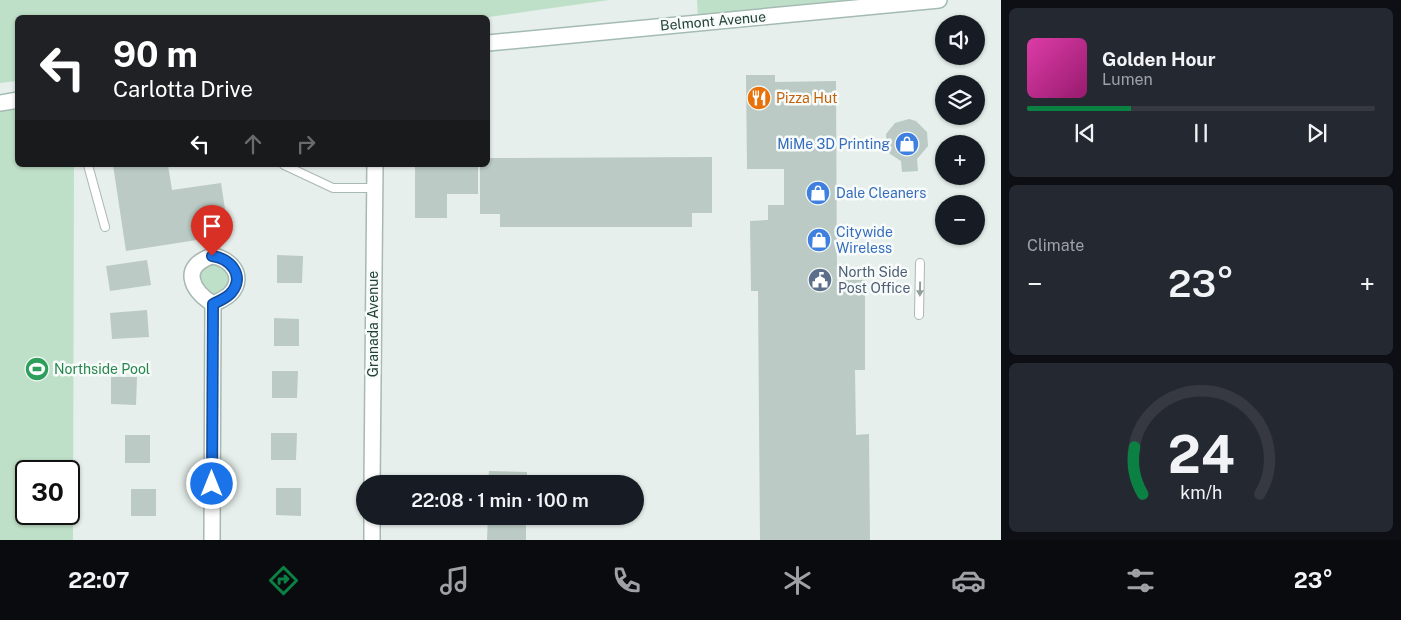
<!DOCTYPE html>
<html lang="en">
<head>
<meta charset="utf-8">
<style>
	body { margin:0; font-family:"Public Sans",sans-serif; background:#242831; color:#f1f3f6; height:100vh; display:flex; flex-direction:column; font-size:19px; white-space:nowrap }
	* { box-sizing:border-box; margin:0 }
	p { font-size:16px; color:#9ea1a6 }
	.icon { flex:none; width:28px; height:28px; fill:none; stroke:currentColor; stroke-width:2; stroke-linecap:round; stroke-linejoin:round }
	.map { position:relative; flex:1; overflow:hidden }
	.sheet { display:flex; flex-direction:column; gap:8px; padding:8px; background:#0d0f14; width:400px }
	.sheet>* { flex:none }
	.top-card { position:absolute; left:15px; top:15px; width:475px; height:152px; border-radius:8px; box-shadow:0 1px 4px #0004; background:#202124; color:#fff; overflow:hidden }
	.fabs { position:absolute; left:935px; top:15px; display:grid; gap:10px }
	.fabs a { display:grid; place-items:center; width:50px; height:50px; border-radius:50%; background:#171b24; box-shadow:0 1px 4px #0004; font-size:25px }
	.speed { position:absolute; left:15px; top:460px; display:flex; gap:10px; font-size:25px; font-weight:700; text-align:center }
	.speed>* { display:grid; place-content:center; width:65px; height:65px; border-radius:50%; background:#171b24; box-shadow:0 1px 4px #0004; line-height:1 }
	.speed .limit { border:2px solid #111; border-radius:8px; background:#fff; color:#111 }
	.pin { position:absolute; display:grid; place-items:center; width:42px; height:42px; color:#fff; margin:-51px -21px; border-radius:50% 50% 50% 0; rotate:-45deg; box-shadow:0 0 5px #0007 }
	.pin .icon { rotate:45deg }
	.me { position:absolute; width:55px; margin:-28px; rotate:0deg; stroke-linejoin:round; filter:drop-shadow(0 0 4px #0008) }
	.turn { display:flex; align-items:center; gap:18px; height:105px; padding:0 15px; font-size:22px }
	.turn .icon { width:65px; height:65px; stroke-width:2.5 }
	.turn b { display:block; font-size:35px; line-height:42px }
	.lanes { display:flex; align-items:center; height:48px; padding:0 15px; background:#0003; justify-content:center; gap:25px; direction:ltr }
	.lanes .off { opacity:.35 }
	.big { font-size:38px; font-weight:600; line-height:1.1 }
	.sheet .card { flex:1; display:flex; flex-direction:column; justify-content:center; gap:8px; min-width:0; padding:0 18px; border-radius:8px; background:#242831 }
	.sheet .dial { align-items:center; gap:0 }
	.dial svg { height:130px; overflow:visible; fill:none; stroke:#363941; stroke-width:7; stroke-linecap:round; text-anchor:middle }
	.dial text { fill:#f1f3f6; stroke:none }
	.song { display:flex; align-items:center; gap:15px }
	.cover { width:60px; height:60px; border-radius:8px; background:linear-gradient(135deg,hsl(320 70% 55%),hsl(320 70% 35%)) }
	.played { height:5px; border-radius:2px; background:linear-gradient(90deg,#0b8043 30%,#363941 30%) }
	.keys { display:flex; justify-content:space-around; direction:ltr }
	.heat { display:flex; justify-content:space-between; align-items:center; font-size:28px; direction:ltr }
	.trip { position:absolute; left:356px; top:475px; width:288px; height:50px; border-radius:25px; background:#171b24; box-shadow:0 1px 4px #0004; font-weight:600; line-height:50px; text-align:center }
	.tabs { display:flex; height:80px; justify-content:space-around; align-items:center; background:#090b0e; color:#9ea1a6 }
	.tabs .icon { width:35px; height:35px }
	.tabs .selected { color:#0b8043 }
	.tabs b { font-size:22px; color:#f1f3f6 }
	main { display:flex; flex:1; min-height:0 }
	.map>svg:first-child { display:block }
</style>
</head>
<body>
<main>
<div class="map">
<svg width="1001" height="540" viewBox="0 0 1001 540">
	<rect width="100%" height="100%" fill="#e6efeb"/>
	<g fill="#bfe0c8" fill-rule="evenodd">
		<polygon points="0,0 609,0 482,18 18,18 17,81 0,83"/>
		<polygon points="697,0 878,0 698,22"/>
		<path d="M17 100 18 165H74L73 540H0V103ZM26 471H69V514H26Z"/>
		<polygon points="229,262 230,295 204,298 196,266"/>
	</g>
	<g fill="#bbcac4">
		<polygon points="746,75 775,75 775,82 836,81 837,280 865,280 865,370 855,370 856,435 869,434 870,540 760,540 758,291 751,291 750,221 768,220 768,205 784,205 784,169 747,169"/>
		<polygon points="909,119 916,121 927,132 928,146 917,159 918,171 902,172 901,161 890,154 887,148 886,134 895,123"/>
		<polygon points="712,157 712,213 692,213 692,227 500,227 500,214 480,214 480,165 488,165 488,158"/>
		<polygon points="113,165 168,165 172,190 221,183 229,235 126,251"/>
		<polygon points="415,165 478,165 478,194 447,194 447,218 415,218"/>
		<polygon points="277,255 303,256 302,283 277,283"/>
		<polygon points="147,260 151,285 110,291 106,266"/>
		<polygon points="147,310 149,337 112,339 110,313"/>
		<polygon points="274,318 299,319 299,346 274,346"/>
		<polygon points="272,371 298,371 297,398 272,398"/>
		<polygon points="111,377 137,377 136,405 111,404"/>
		<polygon points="271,433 297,433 296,460 271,460"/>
		<rect x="125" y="435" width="25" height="28"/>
		<polygon points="489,471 527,472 527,484 488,484"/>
		<polygon points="276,488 301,488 301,516 276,515"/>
		<rect x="131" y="489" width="25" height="27"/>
		<polygon points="488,516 526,516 526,540 487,540"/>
	</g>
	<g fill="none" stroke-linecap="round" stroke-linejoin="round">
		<g stroke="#a8b8b2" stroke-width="10">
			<g id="lane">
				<polyline points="88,165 105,227"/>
				<polyline points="284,165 333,188 374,188"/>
				<polyline points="919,315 920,263"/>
			</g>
		</g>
		<g stroke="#a8b8b2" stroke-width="18">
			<g id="street">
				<path d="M212 256C230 258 246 276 231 293 227 298 219 301 213 304 191 290 180 267 212 256Z"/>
				<polyline points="372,484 375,165"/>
				<polyline points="212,540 213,304"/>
				<polyline points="372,540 372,516"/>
			</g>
		</g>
		<g stroke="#a4bbb3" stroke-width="18">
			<g id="secondary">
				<polyline points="488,43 939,0"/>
				<polyline points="0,103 18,100"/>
			</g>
		</g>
		<use href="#lane" stroke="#fff" stroke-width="8"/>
		<use href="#street" stroke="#fff" stroke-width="15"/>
		<use href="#secondary" stroke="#fff" stroke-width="15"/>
	</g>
	<defs><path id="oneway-solid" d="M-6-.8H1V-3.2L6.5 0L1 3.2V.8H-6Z" transform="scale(1.25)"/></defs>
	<use fill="#92a09c" href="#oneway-solid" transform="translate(920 289) rotate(91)"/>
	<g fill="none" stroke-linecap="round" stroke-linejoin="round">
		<g stroke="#114b97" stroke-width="12">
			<path id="route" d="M212 256C230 258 246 276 231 293 227 298 219 301 213 304L212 484"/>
		</g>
		<use href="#route" stroke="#1a73e8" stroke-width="9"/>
	</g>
	<defs>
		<g id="restaurant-disc" transform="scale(1.25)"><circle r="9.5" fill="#e8710a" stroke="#f7fbf9"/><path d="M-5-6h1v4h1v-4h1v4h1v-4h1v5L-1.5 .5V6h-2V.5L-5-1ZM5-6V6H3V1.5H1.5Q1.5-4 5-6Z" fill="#fff"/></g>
		<g id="shop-disc" transform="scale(1.25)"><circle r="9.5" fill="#3f7fe0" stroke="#f7fbf9"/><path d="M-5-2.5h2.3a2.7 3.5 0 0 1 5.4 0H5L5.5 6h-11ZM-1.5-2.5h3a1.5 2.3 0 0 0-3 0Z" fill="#fff"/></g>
		<g id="civic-disc" transform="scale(1.25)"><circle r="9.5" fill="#5c6f8a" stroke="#f7fbf9"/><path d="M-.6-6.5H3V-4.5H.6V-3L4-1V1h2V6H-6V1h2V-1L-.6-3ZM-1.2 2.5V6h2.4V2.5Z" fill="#fff"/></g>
		<g id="stadium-disc" transform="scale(1.25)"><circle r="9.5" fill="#2e9e5b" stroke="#f7fbf9"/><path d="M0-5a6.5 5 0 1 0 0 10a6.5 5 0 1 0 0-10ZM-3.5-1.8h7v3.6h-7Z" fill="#fff"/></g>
	</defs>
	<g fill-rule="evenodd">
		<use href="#restaurant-disc" x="759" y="98"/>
		<use href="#shop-disc" x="907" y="144"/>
		<use href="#shop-disc" x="818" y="193"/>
		<use href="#shop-disc" x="819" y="240"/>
		<use href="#civic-disc" x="820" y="280"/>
		<use href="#stadium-disc" x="37" y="369"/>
	</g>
	<g text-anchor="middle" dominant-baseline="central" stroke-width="5" stroke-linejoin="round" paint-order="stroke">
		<g font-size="14" fill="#24423a" stroke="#f7fbf9">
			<text transform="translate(713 21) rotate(-5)">Belmont Avenue</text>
			<text transform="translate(373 324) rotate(-90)">Granada Avenue</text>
		</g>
		<g font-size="14" fill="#c56008" stroke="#f7fbf9" text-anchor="start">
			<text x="776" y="98">Pizza Hut</text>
		</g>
		<g font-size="14" fill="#366cbe" stroke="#f7fbf9" text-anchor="start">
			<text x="890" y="144" text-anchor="end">MiMe 3D Printing</text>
			<text x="836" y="193">Dale Cleaners</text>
			<text x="836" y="232">Citywide<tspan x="836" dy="16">Wireless</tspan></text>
		</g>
		<g font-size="14" fill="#4e5e75" stroke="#f7fbf9" text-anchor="start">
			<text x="838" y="272">North Side<tspan x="838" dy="16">Post Office</tspan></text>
		</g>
		<g font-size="14" fill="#27864d" stroke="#f7fbf9" text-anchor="start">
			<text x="54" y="369">Northside Pool</text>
		</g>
	</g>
</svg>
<div class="fabs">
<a><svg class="icon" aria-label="sound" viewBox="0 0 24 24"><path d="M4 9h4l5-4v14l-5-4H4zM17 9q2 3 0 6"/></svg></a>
<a><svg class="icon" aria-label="layers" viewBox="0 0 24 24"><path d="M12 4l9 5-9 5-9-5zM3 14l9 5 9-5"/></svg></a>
<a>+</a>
<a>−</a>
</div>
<div class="speed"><div class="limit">30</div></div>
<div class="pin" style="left:212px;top:256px;background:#d93025"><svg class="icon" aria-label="arrive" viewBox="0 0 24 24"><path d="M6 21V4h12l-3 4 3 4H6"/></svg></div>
<svg class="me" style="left:212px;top:484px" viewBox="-20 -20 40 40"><circle r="17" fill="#1a73e8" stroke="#fff" stroke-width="3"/><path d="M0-11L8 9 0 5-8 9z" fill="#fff"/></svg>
<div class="trip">22:08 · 1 min · 100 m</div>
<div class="top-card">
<div class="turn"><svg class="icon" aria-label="left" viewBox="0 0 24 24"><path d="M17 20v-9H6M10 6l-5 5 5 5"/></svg><div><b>90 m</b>Carlotta Drive</div></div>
<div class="lanes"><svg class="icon" aria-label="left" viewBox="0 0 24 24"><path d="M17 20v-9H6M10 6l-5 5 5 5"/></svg><svg class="icon off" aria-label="ahead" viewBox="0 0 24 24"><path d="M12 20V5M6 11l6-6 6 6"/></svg><svg class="icon off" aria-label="right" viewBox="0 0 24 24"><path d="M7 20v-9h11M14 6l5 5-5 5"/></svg></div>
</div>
</div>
<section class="sheet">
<div class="card">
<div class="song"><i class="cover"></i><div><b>Golden Hour</b><p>Lumen</p></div></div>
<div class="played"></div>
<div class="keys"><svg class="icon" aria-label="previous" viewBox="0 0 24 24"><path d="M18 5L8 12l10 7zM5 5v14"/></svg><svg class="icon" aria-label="pause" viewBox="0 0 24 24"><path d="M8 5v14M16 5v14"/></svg><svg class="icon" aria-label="next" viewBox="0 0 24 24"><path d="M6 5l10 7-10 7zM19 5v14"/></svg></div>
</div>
<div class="card"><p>Climate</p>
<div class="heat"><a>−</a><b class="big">23°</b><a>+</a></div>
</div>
<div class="card dial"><svg viewBox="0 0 100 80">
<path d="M14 69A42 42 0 1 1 86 69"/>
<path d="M14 69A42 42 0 0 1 9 40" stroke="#0b8043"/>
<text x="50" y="56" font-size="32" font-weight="700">24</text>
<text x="50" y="72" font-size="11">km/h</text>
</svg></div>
</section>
</main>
<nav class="tabs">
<b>22:07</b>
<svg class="icon selected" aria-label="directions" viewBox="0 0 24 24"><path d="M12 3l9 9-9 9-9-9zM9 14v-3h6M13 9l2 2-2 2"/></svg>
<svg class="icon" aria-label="music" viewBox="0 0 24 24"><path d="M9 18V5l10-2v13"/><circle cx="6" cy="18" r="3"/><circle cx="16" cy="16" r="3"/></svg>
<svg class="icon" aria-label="phone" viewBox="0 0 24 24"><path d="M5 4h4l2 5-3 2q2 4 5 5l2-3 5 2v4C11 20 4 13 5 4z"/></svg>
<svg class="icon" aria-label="climate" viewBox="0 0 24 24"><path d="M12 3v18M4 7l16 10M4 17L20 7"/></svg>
<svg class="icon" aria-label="car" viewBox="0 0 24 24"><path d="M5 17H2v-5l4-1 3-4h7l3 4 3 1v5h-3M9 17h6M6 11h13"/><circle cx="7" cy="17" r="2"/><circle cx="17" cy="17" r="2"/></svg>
<svg class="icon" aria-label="filters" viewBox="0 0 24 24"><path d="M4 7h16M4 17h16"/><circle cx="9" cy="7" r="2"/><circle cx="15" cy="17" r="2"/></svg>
<b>23°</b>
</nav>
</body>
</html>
